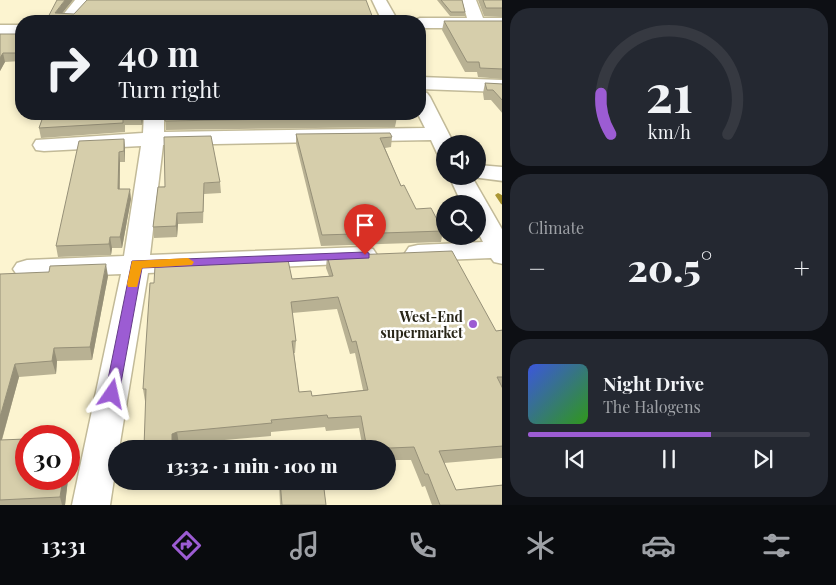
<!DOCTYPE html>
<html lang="en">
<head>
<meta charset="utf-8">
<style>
	body { margin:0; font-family:"Playfair Display",serif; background:#242831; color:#f1f3f6; height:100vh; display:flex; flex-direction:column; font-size:19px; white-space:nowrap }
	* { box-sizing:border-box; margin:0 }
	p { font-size:16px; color:#9ea1a6 }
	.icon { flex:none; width:28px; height:28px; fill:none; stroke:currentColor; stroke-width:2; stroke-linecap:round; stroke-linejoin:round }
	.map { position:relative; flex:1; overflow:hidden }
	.drawer { display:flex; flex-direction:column; gap:8px; padding:8px; background:#0d0f14; width:334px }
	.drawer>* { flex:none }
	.top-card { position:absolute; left:15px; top:15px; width:411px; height:105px; border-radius:20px; box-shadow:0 2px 8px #0003; background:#171b24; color:#f1f3f6; overflow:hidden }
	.tools { position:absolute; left:436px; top:135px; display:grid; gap:10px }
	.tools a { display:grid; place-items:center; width:50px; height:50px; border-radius:50%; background:#171b24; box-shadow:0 2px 8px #0003; font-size:25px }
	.speed { position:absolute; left:15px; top:425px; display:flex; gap:10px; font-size:25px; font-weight:700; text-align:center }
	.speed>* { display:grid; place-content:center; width:65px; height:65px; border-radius:50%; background:#171b24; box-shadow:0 2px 8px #0003; line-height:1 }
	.speed .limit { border:8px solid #d22; background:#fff; color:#111 }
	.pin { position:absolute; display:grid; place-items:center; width:42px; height:42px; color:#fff; margin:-51px -21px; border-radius:50% 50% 50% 0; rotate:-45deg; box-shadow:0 0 5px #0007 }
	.pin .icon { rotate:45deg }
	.me { position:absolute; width:55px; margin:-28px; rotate:11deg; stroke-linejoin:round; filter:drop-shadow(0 0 4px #0008) }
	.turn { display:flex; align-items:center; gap:18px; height:105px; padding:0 20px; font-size:22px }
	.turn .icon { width:65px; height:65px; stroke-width:2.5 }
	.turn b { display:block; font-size:35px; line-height:42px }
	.big { font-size:38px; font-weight:800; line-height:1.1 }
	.drawer .tile { flex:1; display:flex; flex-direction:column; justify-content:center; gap:8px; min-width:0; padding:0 18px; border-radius:20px; background:#242831 }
	.drawer .dial { align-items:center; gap:0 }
	.dial svg { height:130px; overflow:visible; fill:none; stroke:#363941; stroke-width:7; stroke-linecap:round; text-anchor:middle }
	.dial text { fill:#f1f3f6; stroke:none }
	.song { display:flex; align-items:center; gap:15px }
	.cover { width:60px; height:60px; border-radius:8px; background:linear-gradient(135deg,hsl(230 70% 55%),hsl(110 70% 35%)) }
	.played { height:5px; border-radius:2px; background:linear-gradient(90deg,#9c5cd3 65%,#363941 65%) }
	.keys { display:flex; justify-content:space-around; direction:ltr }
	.heat { display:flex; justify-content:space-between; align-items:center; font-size:28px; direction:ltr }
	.trip { position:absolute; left:108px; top:440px; width:288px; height:50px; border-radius:25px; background:#171b24; box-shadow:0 2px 8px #0003; font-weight:800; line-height:50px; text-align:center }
	.menu { display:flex; height:80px; justify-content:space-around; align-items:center; background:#090b0e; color:#9ea1a6 }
	.menu .icon { width:35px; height:35px }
	.menu .selected { color:#9c5cd3 }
	.menu b { font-size:22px; color:#f1f3f6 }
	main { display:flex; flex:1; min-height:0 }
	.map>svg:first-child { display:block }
</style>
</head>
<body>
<main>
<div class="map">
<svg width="503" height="505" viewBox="0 0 503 505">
	<rect width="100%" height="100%" fill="#fcf4d0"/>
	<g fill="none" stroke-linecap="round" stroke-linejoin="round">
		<polygon fill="#ab9634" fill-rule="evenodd" points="498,193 500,194 503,196 503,205 501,204 495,195"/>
		<g stroke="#c2ba98" stroke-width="3">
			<g id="street">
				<polygon points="75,0 94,0 86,5 74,21 58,21"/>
				<polygon points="372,0 386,0 398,21 382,21"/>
				<polygon points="462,0 476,0 483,18 503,18 503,28 420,28 420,21 413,21 420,18 467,18"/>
				<rect x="0" y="25" width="21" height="10"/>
				<polygon points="420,77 503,80 503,92 420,89"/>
				<polygon points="420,91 427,93 430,97 454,144 445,144 445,154 437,153 431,140 163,145 150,255 364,247 373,249 377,255 373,261 364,263 148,273 119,449 116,449 116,466 110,505 72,505 121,274 27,278 17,275 13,269 17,263 27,260 124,256 141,146 44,151 36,150 33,145 36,140 143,133 144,114 164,114 164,132 425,128 418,114"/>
				<polygon points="478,165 503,167 503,181 472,177 503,231 503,264 494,262 491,258 418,261 409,259 405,253 409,247 418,245 483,242 478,232 478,204 462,204 449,176 478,176"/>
			</g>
		</g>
		<use href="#street" fill="#fff" fill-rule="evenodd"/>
	</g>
	<g fill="#b8b193" fill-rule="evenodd">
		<polygon points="437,0 462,0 465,12 465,16 450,16"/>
		<polygon points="478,0 503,0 503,17 484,16"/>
		<polygon points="444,21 503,21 503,79 478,77 477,72 465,72 442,30"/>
		<polygon points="0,34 21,34 21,61 5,62 0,71"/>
		<polygon points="485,83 503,84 503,114 491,100 484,100 483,93"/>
		<polygon points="44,114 144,114 142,125 125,125 125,132 41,138 39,128"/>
		<polygon points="165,114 397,117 395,127 166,130"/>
		<polygon points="296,134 392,137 391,147 385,148 401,186 416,209 443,231 441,242 321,246 296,144"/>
		<polygon points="124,139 125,149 125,162 120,162 120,189 131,199 122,248 112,248 111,255 58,257 56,246"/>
		<polygon points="220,182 221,193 204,194 203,223 178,224 177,237 154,238 153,227 158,187"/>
		<path d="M327 256 496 331 503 330V458L444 463 456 490 503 505H432L425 486 422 487 411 460H386V449H363L359 428 326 431 325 427 271 432V436L179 444 173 446V449H144L146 401H145L143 389 292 279 329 276 326 268ZM337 309 350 354 355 353 363 390 312 396 299 392 294 353H295L296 341 292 313Z"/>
		<polygon points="0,274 108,276 92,360 57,361 56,374 19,377 2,440 68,479 65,505 0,505"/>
		<polygon points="279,481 323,481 326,505 280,505"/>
	</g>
	<g fill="#969078">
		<polygon points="65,0 73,0 56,21 55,13"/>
		<polygon points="3,53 5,62 0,71 0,58"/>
		<polygon points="141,114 144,114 142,125 140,116"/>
		<polygon points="124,139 125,149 125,162 124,151"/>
		<polygon points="119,152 120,162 119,200 118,189"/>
		<polygon points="130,189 131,199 122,248 120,237"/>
		<polygon points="177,213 178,224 177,237 176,226"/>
		<polygon points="110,237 112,248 111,255 109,244"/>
		<polygon points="106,264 108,276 92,360 90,347"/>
		<polygon points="54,348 57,361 56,374 52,361"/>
		<polygon points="15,364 19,377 0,446 0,417"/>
		<polygon points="177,432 179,444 173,446 173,449 172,449 172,434"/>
		<polygon points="69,453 71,461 69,477"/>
		<polygon points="63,479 68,479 65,505 62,505 60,497"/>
	</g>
	<g fill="#d6ceab" stroke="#969078" fill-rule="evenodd">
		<polygon points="57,0 65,0 55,13 74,14 87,0 366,0 374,21 46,21"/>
		<polygon points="441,0 462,0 465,12 451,12"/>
		<polygon points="483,0 503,0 503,8 486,8"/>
		<polygon points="444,21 503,21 503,69 480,68 479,62 467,62"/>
		<polygon points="0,34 21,34 21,53 3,53 0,58"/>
		<polygon points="485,83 503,84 503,101 493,90 487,90"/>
		<polygon points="44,114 141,114 140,116 123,116 123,123 39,128"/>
		<polygon points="165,114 395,114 397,117 165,121"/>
		<polygon points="390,133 392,137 380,138 401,186 404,185 416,209 431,208 443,231 322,235 296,134"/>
		<polygon points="211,136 220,182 204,183 203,212 177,213 176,226 153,227 158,187 165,187 164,137"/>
		<polygon points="124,139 124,151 119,152 118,189 130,189 120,237 110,237 109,244 56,246 79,141"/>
		<path d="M452 251 496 331 503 330V377H497L503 389V446L439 451 456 490 503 485V505H440L428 474H425L414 447 367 449 361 416 328 418 327 415 271 420 272 423 177 432 172 434V445L144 447 146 389H143L150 283H154L155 266 288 260 292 279 333 276 327 256ZM338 297 352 342 356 341 368 390 312 396 311 391 299 392 292 341H296L291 302Z"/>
		<polygon points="106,264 90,347 54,348 52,361 15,364 0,417 0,274 49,272 50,266"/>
		<polygon points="26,439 26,479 63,479 60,497 0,500 0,440"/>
		<polygon points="280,481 323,481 326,505 282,505"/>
	</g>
	<polygon fill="#9c5cd3" stroke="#653c89" points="365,252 369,253 369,258 142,268 119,394 117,398 107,398 105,394 132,261"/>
	<polygon fill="#f59e0b" points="188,258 194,262 192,265 142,268 137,287 128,287 127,284 132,261"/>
	<circle fill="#9c5cd3" stroke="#fff" stroke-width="2" cx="473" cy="324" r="5"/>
	<g text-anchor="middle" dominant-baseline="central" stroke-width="5" stroke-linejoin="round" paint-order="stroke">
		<g font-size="14" font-weight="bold" fill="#292618" stroke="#fff" text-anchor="end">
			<text x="463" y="316">West-End<tspan x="463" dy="16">supermarket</tspan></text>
		</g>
	</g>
</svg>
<div class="tools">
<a><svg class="icon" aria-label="sound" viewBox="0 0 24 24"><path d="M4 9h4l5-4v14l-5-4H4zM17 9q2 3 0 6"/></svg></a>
<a><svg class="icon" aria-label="search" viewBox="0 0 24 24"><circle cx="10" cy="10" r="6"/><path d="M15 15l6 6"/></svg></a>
</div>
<div class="speed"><div class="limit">30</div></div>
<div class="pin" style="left:365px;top:255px;background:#d93025"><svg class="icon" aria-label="arrive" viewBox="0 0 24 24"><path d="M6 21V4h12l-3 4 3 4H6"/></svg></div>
<svg class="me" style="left:112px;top:394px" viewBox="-20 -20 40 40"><path d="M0-17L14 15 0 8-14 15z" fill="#9c5cd3" stroke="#fff" stroke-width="4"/></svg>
<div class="trip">13:32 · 1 min · 100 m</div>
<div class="top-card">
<div class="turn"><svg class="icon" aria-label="right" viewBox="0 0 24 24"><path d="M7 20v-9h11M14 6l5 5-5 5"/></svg><div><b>40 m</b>Turn right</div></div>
</div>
</div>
<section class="drawer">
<div class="tile dial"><svg viewBox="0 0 100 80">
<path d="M14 69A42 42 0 1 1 86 69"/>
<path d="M14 69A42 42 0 0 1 8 44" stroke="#9c5cd3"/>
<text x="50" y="56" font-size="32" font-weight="700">21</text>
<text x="50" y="72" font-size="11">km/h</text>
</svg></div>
<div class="tile"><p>Climate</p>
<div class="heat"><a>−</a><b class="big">20.5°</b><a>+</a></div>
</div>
<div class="tile">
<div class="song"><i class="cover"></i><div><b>Night Drive</b><p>The Halogens</p></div></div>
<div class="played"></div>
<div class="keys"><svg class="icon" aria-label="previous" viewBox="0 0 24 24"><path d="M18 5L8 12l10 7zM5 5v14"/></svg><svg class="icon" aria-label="pause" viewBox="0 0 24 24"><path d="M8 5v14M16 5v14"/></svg><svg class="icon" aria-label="next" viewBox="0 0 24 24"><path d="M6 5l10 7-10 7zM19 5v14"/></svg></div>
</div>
</section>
</main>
<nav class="menu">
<b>13:31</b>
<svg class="icon selected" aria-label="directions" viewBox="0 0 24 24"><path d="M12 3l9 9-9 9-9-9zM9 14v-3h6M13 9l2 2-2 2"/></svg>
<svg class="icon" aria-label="music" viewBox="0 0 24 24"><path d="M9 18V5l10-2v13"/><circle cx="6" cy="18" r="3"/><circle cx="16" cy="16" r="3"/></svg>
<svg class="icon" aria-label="phone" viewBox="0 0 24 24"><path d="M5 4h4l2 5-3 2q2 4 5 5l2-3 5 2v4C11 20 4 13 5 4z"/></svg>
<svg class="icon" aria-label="climate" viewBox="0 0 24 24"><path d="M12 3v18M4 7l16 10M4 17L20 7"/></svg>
<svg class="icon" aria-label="car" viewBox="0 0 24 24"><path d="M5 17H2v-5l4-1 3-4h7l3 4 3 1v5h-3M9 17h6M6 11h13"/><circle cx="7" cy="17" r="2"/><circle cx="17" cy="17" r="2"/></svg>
<svg class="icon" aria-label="filters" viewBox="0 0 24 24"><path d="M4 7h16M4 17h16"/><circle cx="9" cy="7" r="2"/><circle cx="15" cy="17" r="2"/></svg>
</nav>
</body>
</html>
